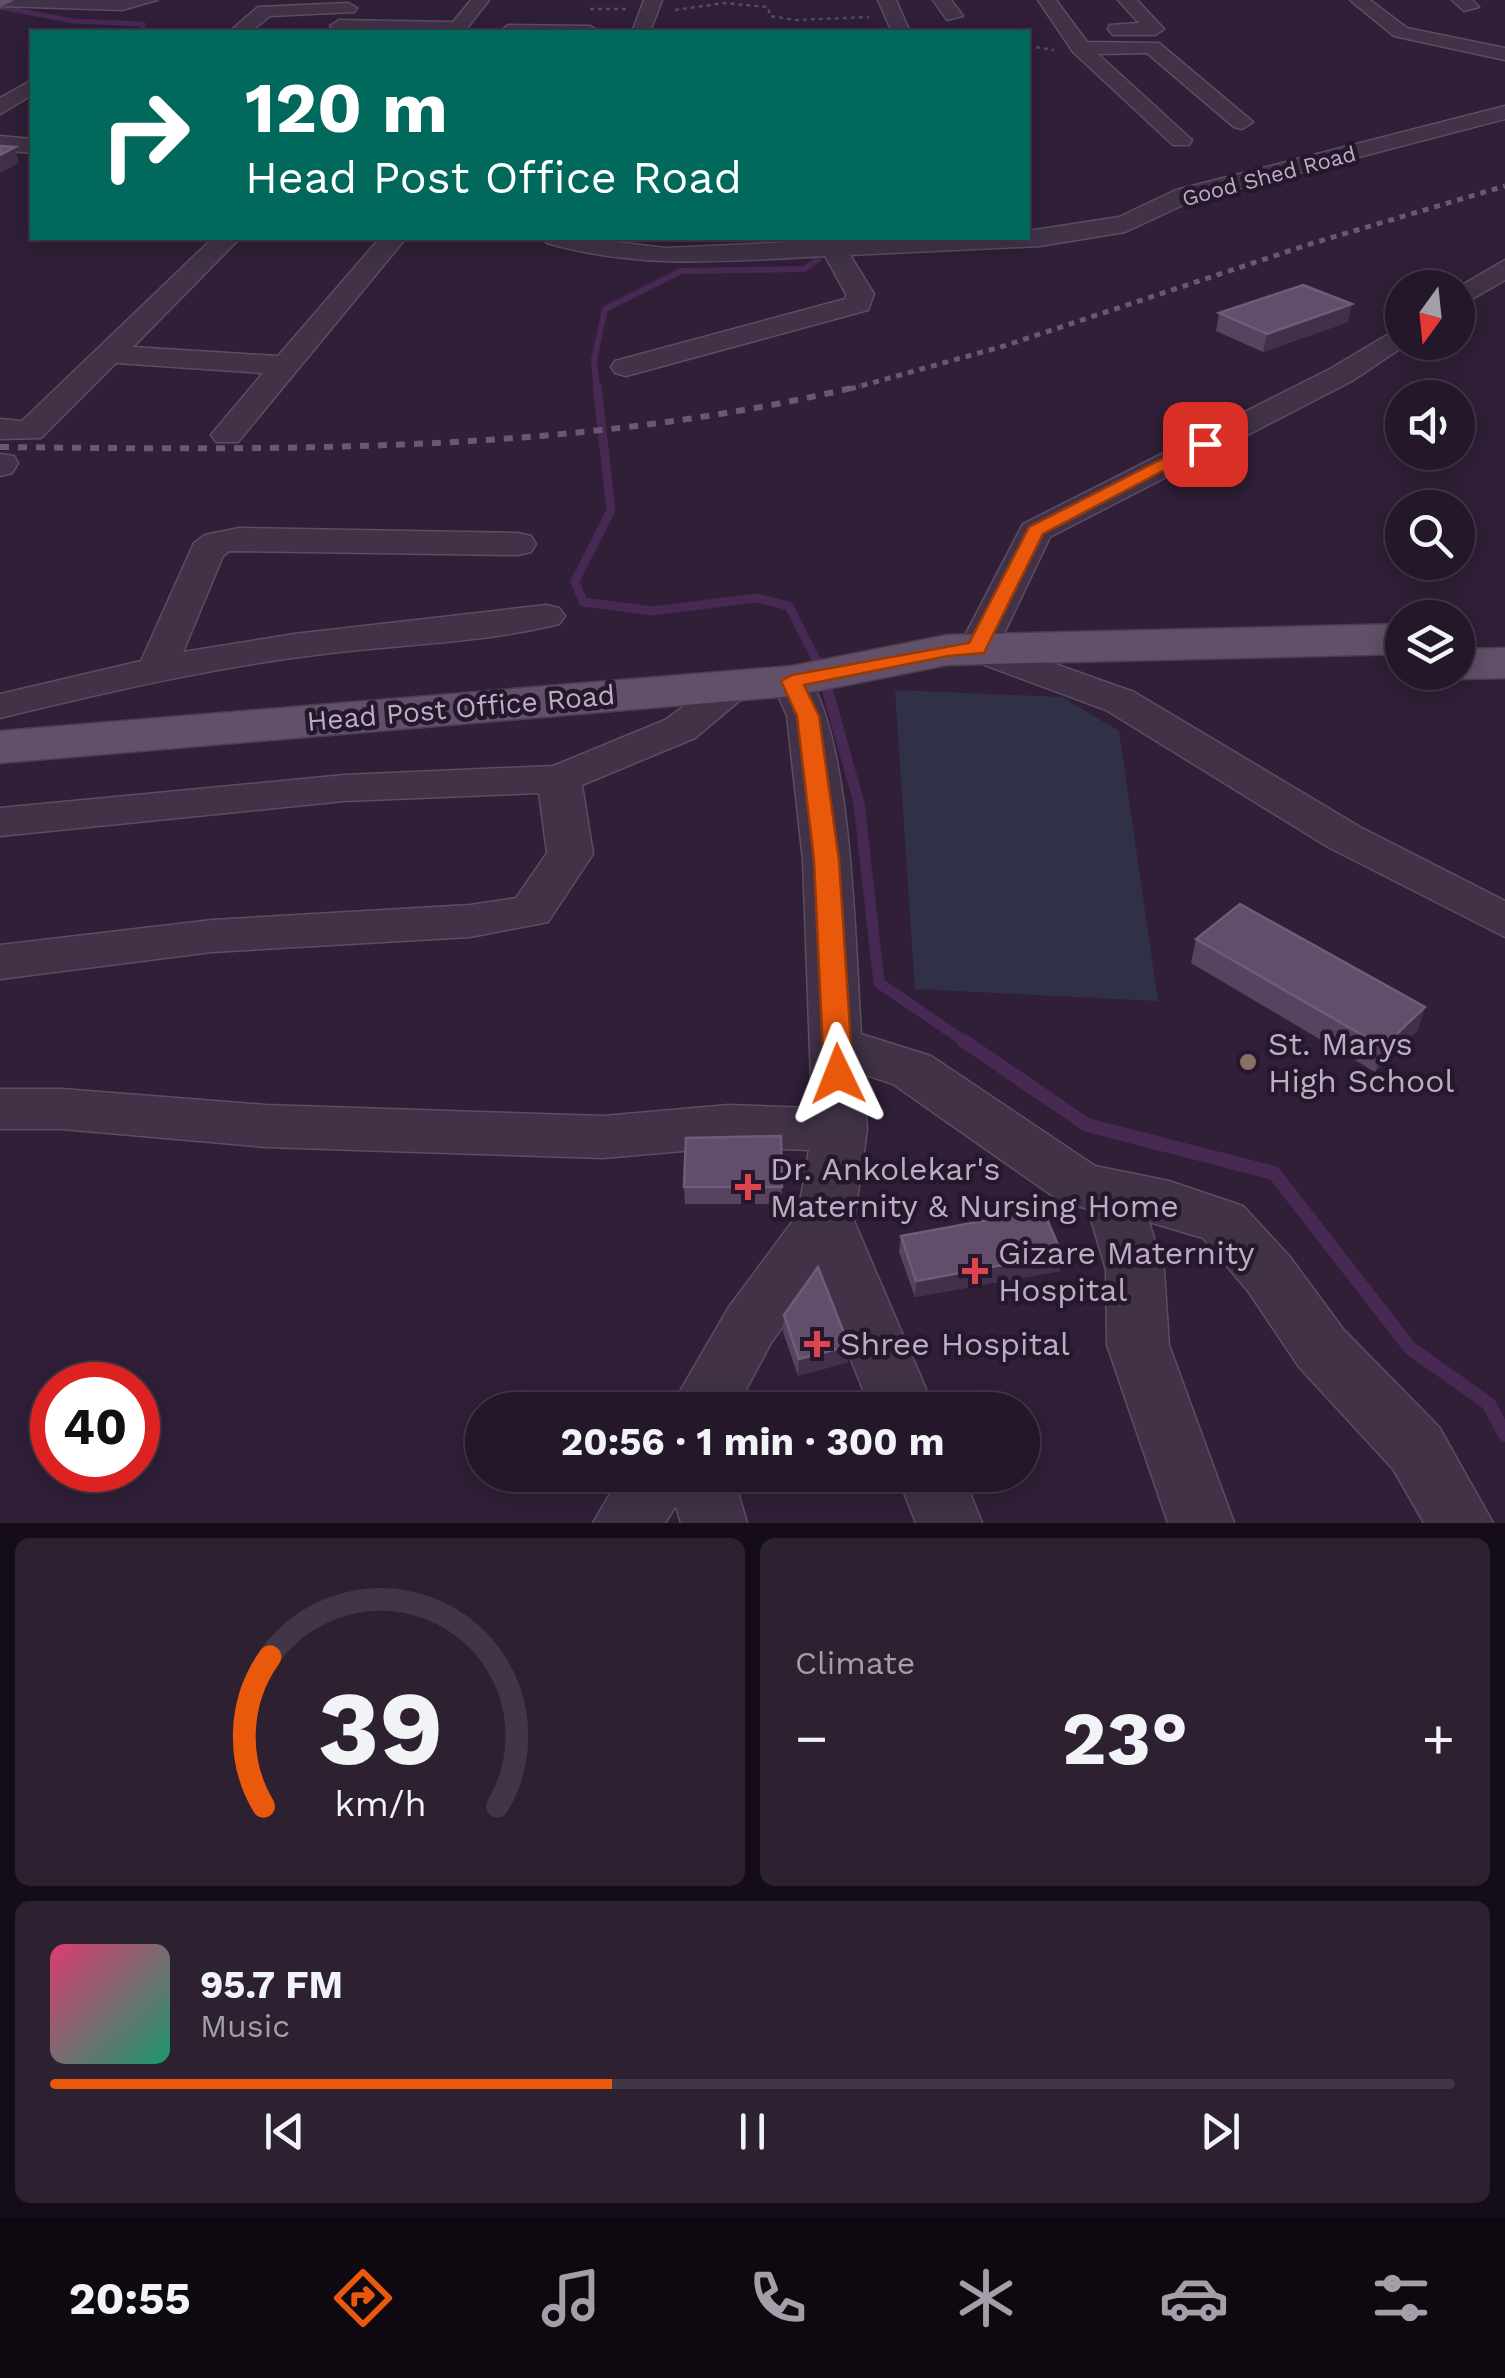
<!DOCTYPE html>
<html lang="en">
<head>
<meta charset="utf-8">
<style>
	body { margin:0; font-family:"Work Sans",sans-serif; background:#2c2031; color:#f1f3f6; height:100vh; display:flex; flex-direction:column; font-size:38px; white-space:nowrap }
	* { box-sizing:border-box; margin:0 }
	p { font-size:32px; color:#a39fa8 }
	.icon { flex:none; width:55px; height:55px; fill:none; stroke:currentColor; stroke-width:2; stroke-linecap:round; stroke-linejoin:round }
	.map { position:relative; height:1523px; overflow:hidden }
	.details { display:flex; flex-direction:column; gap:15px; padding:15px; background:#140d17; flex:1 }
	.details>* { flex:none }
	.top-card { position:absolute; left:30px; top:30px; width:1000px; height:210px; border-radius:0px; box-shadow:0 5px 25px #0003,0 0 0 2px #413646; background:#00695c; color:#fff; overflow:hidden }
	.needle { width:65px; rotate:195deg }
	.fabs { position:absolute; left:1385px; top:270px; display:grid; gap:20px }
	.fabs a { display:grid; place-items:center; width:90px; height:90px; border-radius:50%; background:#241729; box-shadow:0 5px 25px #0003,0 0 0 2px #413646; font-size:50px }
	.speed { position:absolute; left:30px; top:1362px; display:flex; gap:20px; font-size:50px; font-weight:700; text-align:center }
	.speed>* { display:grid; place-content:center; width:130px; height:130px; border-radius:50%; background:#241729; box-shadow:0 5px 25px #0003,0 0 0 2px #413646; line-height:1 }
	.speed .limit { border:15px solid #d22; background:#fff; color:#111 }
	.pin { position:absolute; display:grid; place-items:center; width:85px; height:85px; color:#fff; margin:-42px; border-radius:20px; box-shadow:0 5px 15px #0006 }
	.me { position:absolute; width:110px; margin:-55px; rotate:358deg; stroke-linejoin:round; filter:drop-shadow(0 0 8px #0008) }
	.turn { display:flex; align-items:center; gap:35px; height:210px; padding:0 50px; font-size:45px }
	.turn .icon { width:130px; height:130px; stroke-width:2.5 }
	.turn b { display:block; font-size:70px; line-height:85px }
	.big { font-size:75px; font-weight:700; line-height:1.1 }
	.details .tile { flex:1; display:flex; flex-direction:column; justify-content:center; gap:15px; min-width:0; padding:0 35px; border-radius:15px; background:#2c2031 }
	.details .dial { align-items:center; gap:0 }
	.dial svg { height:260px; overflow:visible; fill:none; stroke:#413646; stroke-width:7; stroke-linecap:round; text-anchor:middle }
	.dial text { fill:#f1f3f6; stroke:none }
	.song { display:flex; align-items:center; gap:30px }
	.cover { width:120px; height:120px; border-radius:15px; background:linear-gradient(135deg,hsl(340 70% 55%),hsl(160 70% 35%)) }
	.played { height:10px; border-radius:5px; background:linear-gradient(90deg,#ea580c 40%,#413646 40%) }
	.keys { display:flex; justify-content:space-around; direction:ltr }
	.heat { display:flex; justify-content:space-between; align-items:center; font-size:55px; direction:ltr }
	.details .tiles { flex:1; display:grid; gap:15px; grid-template-columns:1fr 1fr }
	.tile:last-child { grid-column:span 2 }
	.trip { position:absolute; left:465px; top:1392px; width:575px; height:100px; border-radius:50px; background:#241729; box-shadow:0 5px 25px #0003,0 0 0 2px #413646; font-weight:700; line-height:100px; text-align:center }
	.dock { display:flex; height:160px; justify-content:space-around; align-items:center; background:#0e0910; color:#a39fa8 }
	.dock .icon { width:70px; height:70px }
	.dock .selected { color:#ea580c }
	.dock b { font-size:45px; color:#f1f3f6 }
	.map>svg:first-child { display:block }
</style>
</head>
<body>
<div class="map">
<svg width="1505" height="1523" viewBox="0 0 1505 1523">
	<rect width="100%" height="100%" fill="#301f37"/>
	<polygon fill="#303147" points="895,690 1062,697 1119,731 1158,1001 915,989"/>
	<g fill="none" stroke-linecap="round" stroke-linejoin="round">
		<polyline stroke="#482954" stroke-width="5" points="0,7 73,21 143,24 139,32"/>
		<polyline stroke="#482954" stroke-width="6" points="597,389 594,360 605,309 681,271 804,269 818,260 798,238"/>
		<polyline stroke="#482954" stroke-width="9" points="597,386 611,510 575,581 583,602 652,611 756,598 789,606 823,673"/>
		<polyline stroke="#482954" stroke-width="11" points="822,671 859,803 879,983 967,1043"/>
		<polyline stroke="#482954" stroke-width="14" points="964,1041 1087,1125 1274,1173 1410,1348 1489,1404 1505,1435"/>
		<g stroke="#5c4d62" stroke-width="3">
			<g id="minor">
				<polygon points="0,0 157,0 122,10 0,6"/>
				<polygon points="471,0 489,0 464,32 339,32 330,26 339,20 453,22"/>
				<polygon points="644,0 662,0 650,32 632,32"/>
				<polygon points="878,0 896,0 910,32 892,32"/>
				<polygon points="933,0 951,0 963,16 947,20"/>
				<polygon points="1038,0 1056,0 1087,42 1159,43 1253,122 1242,129 1234,127 1147,53 1098,54 1192,140 1189,145 1173,145 1073,52"/>
				<polygon points="1118,0 1137,0 1164,29 1155,35 1113,35 1108,29 1110,25 1139,23"/>
				<polygon points="1350,0 1370,0 1407,28 1505,48 1505,60 1394,36"/>
				<polygon points="1452,0 1472,0 1479,7 1464,11"/>
				<polygon points="348,3 357,8 354,12 270,16 250,32 229,32 258,7"/>
				<polygon points="508,25 590,26 600,32 500,32"/>
				<polygon points="32,80 32,95 0,114 0,98"/>
				<path d="M1505 106V119L1194 200 1125 232 1040 246 850 255 874 294 868 310 626 376 615 373 611 367 615 361 845 299 846 294 825 256C730 261 639 270 547 243L543 238H583L666 248 816 241 815 238H1028V231L1119 217 1176 190Z"/>
				<polygon points="0,136 32,139 32,153 0,150"/>
				<polygon points="213,238 240,238 133,347 278,356 380,238 406,238 238,442 216,442 211,435 263,373 116,363 41,438 0,439 0,419 22,421"/>
				<polygon points="1505,260 1505,280 1458,307 1457,288"/>
				<polygon points="1402,326 1402,342 1410,342 1352,381 1050,537 999,644 1134,692 1360,827 1505,901 1505,937 1328,847 1106,710 963,657 958,649 1023,524 1330,369"/>
				<polygon points="0,454 14,456 18,463 12,473 0,476"/>
				<path d="M239 528 518 533 531 536 536 544 531 552 518 555 229 551 223 556 183 652 294 634 546 605 559 608 565 616 559 624C483 643 402 644 323 654 214 667 107 692 0 718V694L141 661 194 543 205 535Z"/>
				<path d="M792 669 806 673C853 740 855 947 861 1034L931 1056 1095 1166 1169 1181 1243 1206 1290 1257 1343 1329 1439 1427 1493 1523H1424L1393 1469 1299 1367 1248 1291 1203 1238 1149 1222 1164 1270 1169 1345 1234 1523H1168L1107 1345 1106 1270 1088 1209 1060 1201 893 1084 863 1074 867 1130 854 1221 935 1410H871L818 1276 771 1343 735 1410H669L729 1307 798 1214 809 1150 729 1147 603 1158 266 1147 62 1129H0V1089H62L266 1105 603 1116 729 1105 812 1108 803 860 787 716 772 681 778 673Z"/>
				<polygon points="738,673 752,677 758,685 695,738 582,785 593,854 548,922 470,937 212,952 0,979 0,945 212,920 470,905 516,898 547,853 539,793 344,801 0,836 0,808 344,775 553,766 665,720 724,677"/>
				<polygon points="621,1475 733,1475 747,1523 681,1523 676,1506 665,1523 593,1523"/>
				<polygon points="897,1475 963,1475 982,1523 916,1523"/>
			</g>
		</g>
		<g stroke="#4b3c51" stroke-width="3">
			<g id="major">
				<polygon points="0,0 14,0 0,8"/>
				<polygon points="1402,624 1402,654 947,665 792,696 0,763 0,731 792,666 947,635"/>
				<polygon points="1505,648 1505,678 1458,679 1438,672 1458,672 1458,649"/>
			</g>
		</g>
		<g stroke="#524b63" stroke-width="2.5" stroke-dasharray="4 4" stroke-linecap="butt">
			<polyline points="590,9 628,9"/>
			<polyline points="675,10 724,3 768,7 770,16 795,20 869,17"/>
			<polyline points="1028,46 1054,50"/>
		</g>
		<use href="#minor" fill="#413247" fill-rule="evenodd"/>
		<use href="#major" fill="#615068" fill-rule="evenodd"/>
		<polyline stroke="#6a5872" stroke-width="5" stroke-dasharray="6 6" stroke-linecap="butt" points="850,389 1004,346 1310,244 1505,186"/>
		<path stroke="#6a5872" stroke-width="6" stroke-dasharray="9 9" stroke-linecap="butt" d="M0 447C290 450 576 454 860 386"/>
	</g>
	<g fill="#57425f">
		<polygon points="1219,313 1348,322 1263,352 1216,331"/>
		<polygon points="1196,939 1425,1007 1417,1031 1375,1072 1191,963"/>
		<polygon points="781,1136 782,1204 685,1204 684,1187"/>
		<polygon points="901,1236 1060,1271 915,1297 899,1252"/>
		<polygon points="784,1315 848,1362 798,1376 783,1332"/>
	</g>
	<g fill="#432f4a">
		<polygon points="15,147 19,163 0,173 0,155"/>
		<polygon points="1352,304 1348,322 1263,352 1267,334"/>
		<polygon points="1425,1007 1417,1031 1375,1072 1383,1047"/>
		<polygon points="1062,1254 1060,1271 915,1297 916,1281"/>
		<polygon points="849,1346 848,1362 798,1376 799,1359"/>
	</g>
	<g fill="#624d6a" stroke="#705c78" stroke-width="2.5">
		<polygon points="0,146 15,147 0,155"/>
		<polygon points="1303,285 1352,304 1267,334 1219,313"/>
		<polygon points="1240,904 1425,1007 1383,1047 1196,939"/>
		<polygon points="781,1136 782,1187 684,1187 686,1138"/>
		<polygon points="1043,1210 1062,1254 916,1281 901,1236"/>
		<polygon points="818,1267 849,1346 799,1359 784,1315"/>
	</g>
	<polygon fill="#ea580c" stroke="#983908" stroke-width="2.5" points="1199,440 1214,444 1043,534 984,653 948,656 804,685 819,716 839,860 853,1074 848,1082 829,1082 824,1074 814,860 797,716 781,681 792,675 969,643 1029,527"/>
	<circle fill="#8d6e63" stroke="#26182c" stroke-width="4" cx="1248" cy="1062" r="10"/>
	<g fill="#e0444e" stroke="#26182c" stroke-width="4">
		<path d="M743 1172h10v10h10v10h-10v10h-10v-10h-10v-10h10z"/>
		<path d="M970 1256h10v10h10v10h-10v10h-10v-10h-10v-10h10z"/>
		<path d="M812 1329h10v10h10v10h-10v10h-10v-10h-10v-10h10z"/>
	</g>
	<g text-anchor="middle" dominant-baseline="central" stroke-width="9" stroke-linejoin="round" paint-order="stroke">
		<g font-size="22" fill="#beacc4" stroke="#26182c">
			<text transform="translate(1269 176) rotate(-15)">Good Shed Road</text>
		</g>
		<g font-size="28" fill="#beacc4" stroke="#26182c">
			<text transform="translate(461 708) rotate(-5)">Head Post Office Road</text>
		</g>
		<g font-size="32" fill="#beacc4" stroke="#26182c" text-anchor="start">
			<text x="1268" y="1044">St. Marys<tspan x="1268" dy="37">High School</tspan></text>
			<text x="770" y="1169">Dr. Ankolekar's<tspan x="770" dy="37">Maternity &amp; Nursing Home</tspan></text>
			<text x="998" y="1253">Gizare Maternity<tspan x="998" dy="37">Hospital</tspan></text>
			<text x="840" y="1344">Shree Hospital</text>
		</g>
	</g>
</svg>
<div class="fabs">
<a><svg class="needle" viewBox="-14 -14 28 28"><path d="M0-13l5 13h-10z" fill="#e53935"/><path d="M0 13l5-13h-10z" fill="#a39fa8"/></svg></a>
<a><svg class="icon" aria-label="sound" viewBox="0 0 24 24"><path d="M4 9h4l5-4v14l-5-4H4zM17 9q2 3 0 6"/></svg></a>
<a><svg class="icon" aria-label="search" viewBox="0 0 24 24"><circle cx="10" cy="10" r="6"/><path d="M15 15l6 6"/></svg></a>
<a><svg class="icon" aria-label="layers" viewBox="0 0 24 24"><path d="M12 4l9 5-9 5-9-5zM3 14l9 5 9-5"/></svg></a>
</div>
<div class="speed"><div class="limit">40</div></div>
<div class="pin" style="left:1205px;top:444px;background:#d93025"><svg class="icon" aria-label="arrive" viewBox="0 0 24 24"><path d="M6 21V4h12l-3 4 3 4H6"/></svg></div>
<svg class="me" style="left:838px;top:1074px" viewBox="-20 -20 40 40"><path d="M0-17L14 15 0 8-14 15z" fill="#ea580c" stroke="#fff" stroke-width="4"/></svg>
<div class="trip">20:56 · 1 min · 300 m</div>
<div class="top-card">
<div class="turn"><svg class="icon" aria-label="right" viewBox="0 0 24 24"><path d="M7 20v-9h11M14 6l5 5-5 5"/></svg><div><b>120 m</b>Head Post Office Road</div></div>
</div>
</div>
<section class="details">
<div class="tiles">
<div class="tile dial"><svg viewBox="0 0 100 80">
<path d="M14 69A42 42 0 1 1 86 69"/>
<path d="M14 69A42 42 0 0 1 16 23" stroke="#ea580c"/>
<text x="50" y="56" font-size="32" font-weight="700">39</text>
<text x="50" y="72" font-size="11">km/h</text>
</svg></div>
<div class="tile"><p>Climate</p>
<div class="heat"><a>−</a><b class="big">23°</b><a>+</a></div>
</div>
<div class="tile">
<div class="song"><i class="cover"></i><div><b>95.7 FM</b><p>Music</p></div></div>
<div class="played"></div>
<div class="keys"><svg class="icon" aria-label="previous" viewBox="0 0 24 24"><path d="M18 5L8 12l10 7zM5 5v14"/></svg><svg class="icon" aria-label="pause" viewBox="0 0 24 24"><path d="M8 5v14M16 5v14"/></svg><svg class="icon" aria-label="next" viewBox="0 0 24 24"><path d="M6 5l10 7-10 7zM19 5v14"/></svg></div>
</div>
</div>
</section>
<nav class="dock">
<b>20:55</b>
<svg class="icon selected" aria-label="directions" viewBox="0 0 24 24"><path d="M12 3l9 9-9 9-9-9zM9 14v-3h6M13 9l2 2-2 2"/></svg>
<svg class="icon" aria-label="music" viewBox="0 0 24 24"><path d="M9 18V5l10-2v13"/><circle cx="6" cy="18" r="3"/><circle cx="16" cy="16" r="3"/></svg>
<svg class="icon" aria-label="phone" viewBox="0 0 24 24"><path d="M5 4h4l2 5-3 2q2 4 5 5l2-3 5 2v4C11 20 4 13 5 4z"/></svg>
<svg class="icon" aria-label="climate" viewBox="0 0 24 24"><path d="M12 3v18M4 7l16 10M4 17L20 7"/></svg>
<svg class="icon" aria-label="car" viewBox="0 0 24 24"><path d="M5 17H2v-5l4-1 3-4h7l3 4 3 1v5h-3M9 17h6M6 11h13"/><circle cx="7" cy="17" r="2"/><circle cx="17" cy="17" r="2"/></svg>
<svg class="icon" aria-label="filters" viewBox="0 0 24 24"><path d="M4 7h16M4 17h16"/><circle cx="9" cy="7" r="2"/><circle cx="15" cy="17" r="2"/></svg>
</nav>
</body>
</html>
